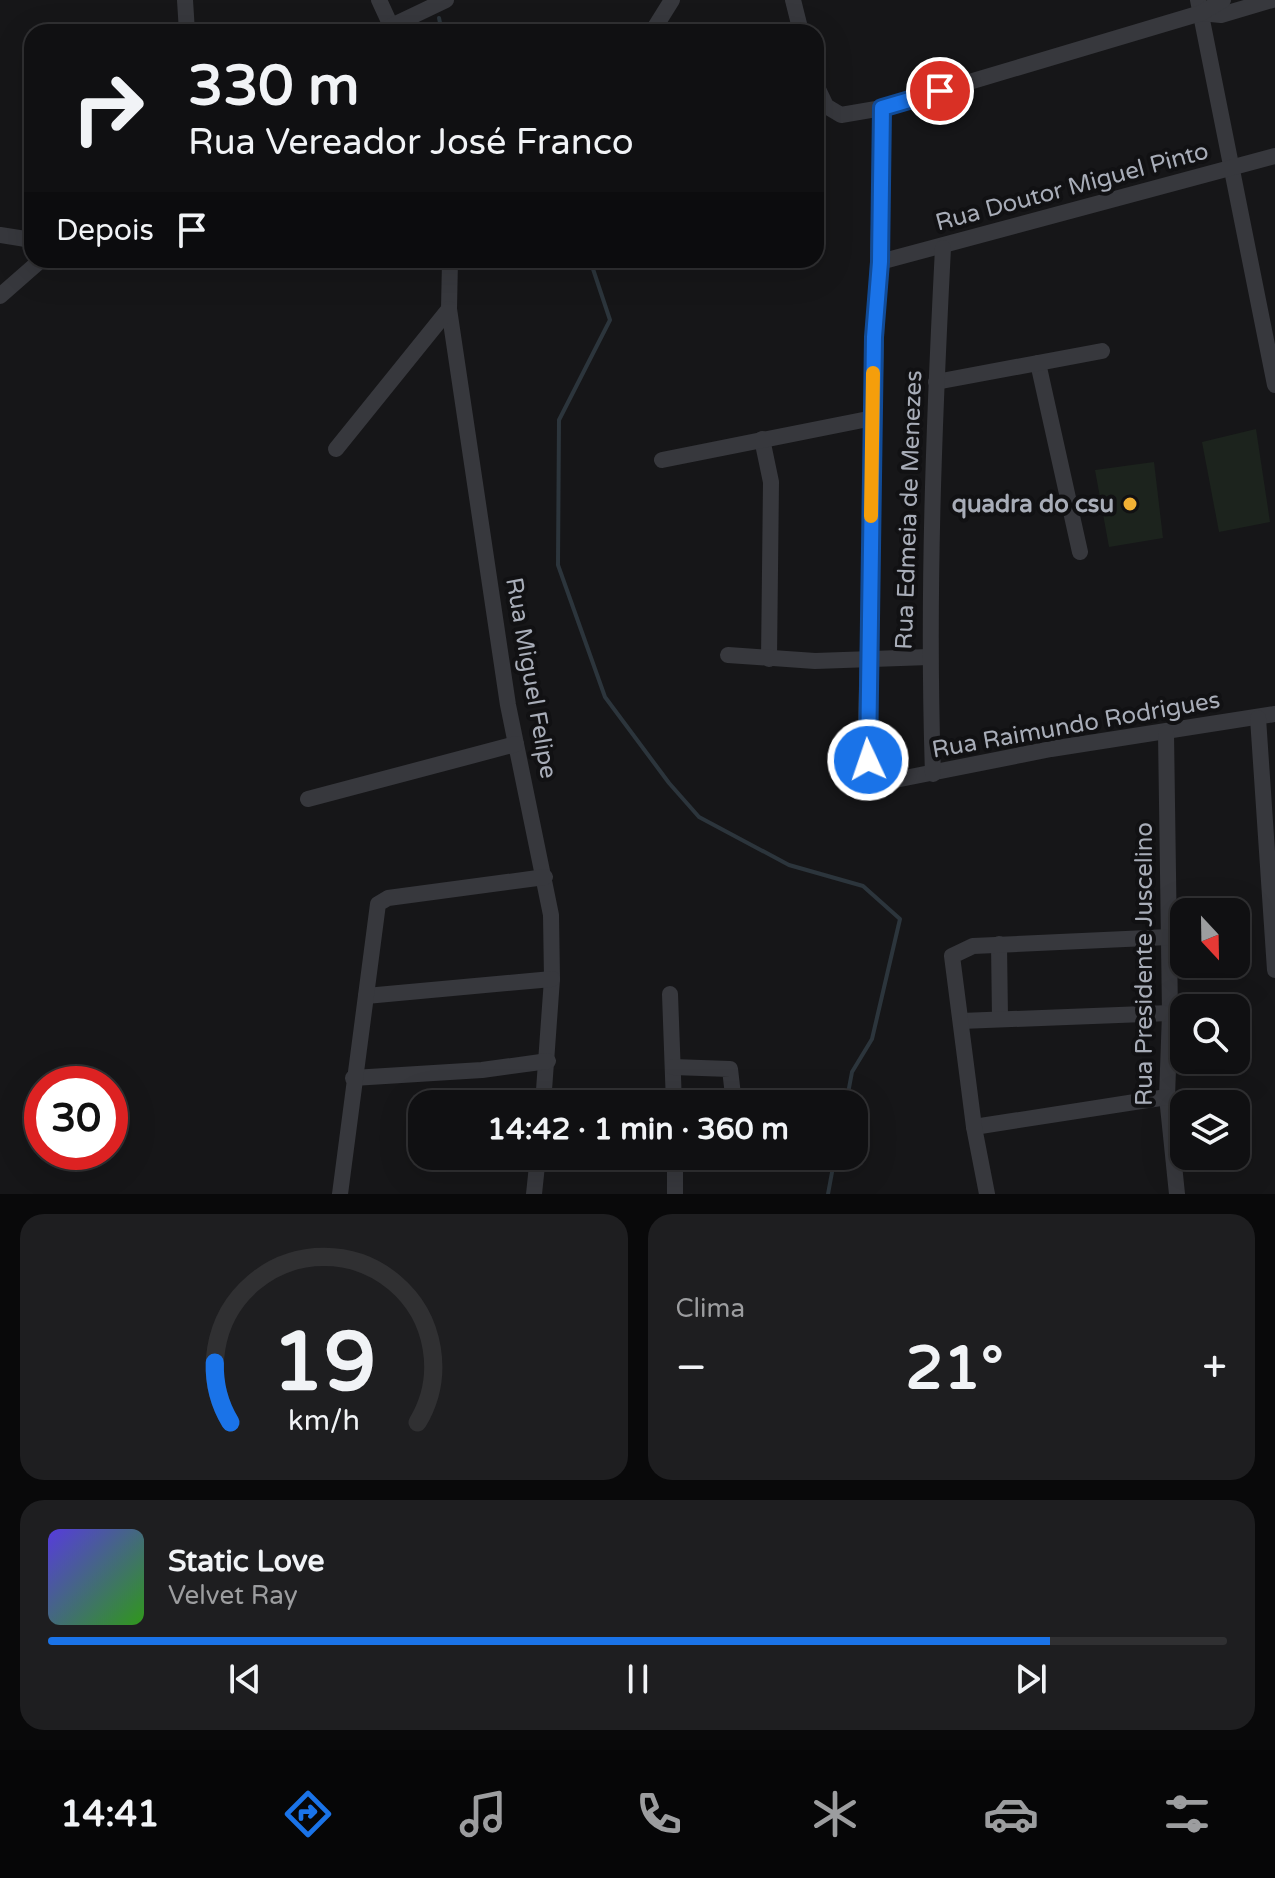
<!DOCTYPE html>
<html lang="pt">
<head>
<meta charset="utf-8">
<style>
	body { margin:0; font-family:"Varela Round",sans-serif; background:#1e1e20; color:#f1f3f6; height:100vh; display:flex; flex-direction:column; font-size:30px; white-space:nowrap }
	* { box-sizing:border-box; margin:0 }
	p { font-size:26px; color:#9c9d9f }
	.icon { flex:none; width:44px; height:44px; fill:none; stroke:currentColor; stroke-width:2; stroke-linecap:round; stroke-linejoin:round }
	.map { position:relative; height:1194px; overflow:hidden }
	.side { display:flex; flex-direction:column; gap:20px; padding:20px; background:#09090a; flex:1 }
	.side>* { flex:none }
	.guide { position:absolute; left:24px; top:24px; width:800px; height:244px; border-radius:24px; box-shadow:0 8px 32px #0002,0 0 0 2px #303032; background:#101012; color:#f1f3f6; overflow:hidden }
	.needle { width:52px; rotate:158deg }
	.tools { position:absolute; left:1170px; top:898px; display:grid; gap:16px }
	.tools a { display:grid; place-items:center; width:80px; height:80px; border-radius:16px; background:#101012; box-shadow:0 8px 32px #0002,0 0 0 2px #303032; font-size:40px }
	.speed { position:absolute; left:24px; top:1066px; display:flex; gap:16px; font-size:40px; font-weight:700; text-align:center }
	.speed>* { display:grid; place-content:center; width:104px; height:104px; border-radius:50%; background:#101012; box-shadow:0 8px 32px #0002,0 0 0 2px #303032; line-height:1 }
	.speed .limit { border:12px solid #d22; background:#fff; color:#111 }
	.pin { position:absolute; display:grid; place-items:center; width:68px; height:68px; color:#fff; margin:-34px; border:4px solid #fff; border-radius:50%; box-shadow:0 2px 8px #0007 }
	.me { position:absolute; width:88px; margin:-44px; rotate:357deg; stroke-linejoin:round; filter:drop-shadow(0 0 6px #0008) }
	.turn { display:flex; align-items:center; gap:28px; height:168px; padding:0 32px; font-size:36px }
	.turn .icon { width:104px; height:104px; stroke-width:2.5 }
	.turn b { display:block; font-size:56px; line-height:68px }
	.then { display:flex; align-items:center; height:76px; padding:0 32px; background:#0003; gap:16px; font-size:30px }
	.big { font-size:60px; font-weight:700; line-height:1.1 }
	.side .card { flex:1; display:flex; flex-direction:column; justify-content:center; gap:12px; min-width:0; padding:0 28px; border-radius:24px; background:#1e1e20 }
	.side .dial { align-items:center; gap:0 }
	.dial svg { height:208px; overflow:visible; fill:none; stroke:#303032; stroke-width:7; stroke-linecap:round; text-anchor:middle }
	.dial text { fill:#f1f3f6; stroke:none }
	.song { display:flex; align-items:center; gap:24px }
	.cover { width:96px; height:96px; border-radius:12px; background:linear-gradient(135deg,hsl(250 70% 55%),hsl(110 70% 35%)) }
	.played { height:8px; border-radius:4px; background:linear-gradient(90deg,#1a73e8 85%,#303032 85%) }
	.keys { display:flex; justify-content:space-around; direction:ltr }
	.heat { display:flex; justify-content:space-between; align-items:center; font-size:44px; direction:ltr }
	.side .tiles { flex:1; display:grid; gap:20px; grid-template-columns:1fr 1fr }
	.card:last-child { grid-column:span 2 }
	.trip { position:absolute; left:408px; top:1090px; width:460px; height:80px; border-radius:24px; background:#101012; box-shadow:0 8px 32px #0002,0 0 0 2px #303032; font-weight:700; line-height:80px; text-align:center }
	.tab-bar { display:flex; height:128px; justify-content:space-around; align-items:center; background:#060607; color:#9c9d9f }
	.tab-bar .icon { width:56px; height:56px }
	.tab-bar .active { color:#1a73e8 }
	.tab-bar b { font-size:36px; color:#f1f3f6 }
	.map>svg:first-child { display:block }
</style>
</head>
<body>
<div class="map">
<svg width="1275" height="1194" viewBox="0 0 1275 1194">
	<rect width="100%" height="100%" fill="#161618"/>
	<g fill="#1c231d">
		<polygon points="1256,429 1270,522 1219,532 1202,442"/>
		<polygon points="1154,462 1163,538 1109,547 1095,470"/>
	</g>
	<g fill="none" stroke-linecap="round" stroke-linejoin="round">
		<g stroke="#2c353c" stroke-width="4">
			<polyline points="439,18 442,32"/>
			<polyline points="590,260 610,320 559,420 558,565 605,697 669,783 699,817 789,865 863,886 900,919 872,1039 852,1072 846,1104"/>
			<polyline points="828,1194 835,1156"/>
		</g>
		<g stroke="#37383d" stroke-width="16">
			<polyline points="185,0 187,32"/>
			<polyline points="379,0 391,26"/>
			<polyline points="793,0 801,32"/>
			<polyline points="1198,0 1275,385"/>
			<polyline points="1201,13 1221,15 1272,0"/>
			<polyline points="379,32 446,0"/>
			<polyline points="652,32 672,0"/>
			<polyline points="816,85 826,106 841,115 882,108 1201,13 1223,0"/>
			<path d="M882 108 866 723C867 742 862 777 885 782L1051 749 1275 714"/>
			<polyline points="0,235 32,240"/>
			<polyline points="450,260 449,309 508,705 551,915 552,979 543,1104"/>
			<polyline points="880,262 1275,156"/>
			<polyline points="0,296 41,260"/>
			<polyline points="1038,363 1080,552"/>
			<polyline points="936,382 1102,351"/>
			<polyline points="762,439 771,482 769,659"/>
			<polyline points="336,449 449,309"/>
			<polyline points="662,460 873,418"/>
			<polyline points="728,655 815,661 929,657"/>
			<polyline points="1258,718 1275,970"/>
			<polyline points="1166,733 1170,1013 1167,1097 1177,1194"/>
			<path d="M933 774C927 598 934 423 943 248"/>
			<polyline points="308,799 516,744"/>
			<polyline points="999,944 1000,1018"/>
			<polyline points="670,994 674,1104"/>
			<polyline points="366,996 552,979"/>
			<polyline points="961,1021 1170,1013"/>
			<polyline points="673,1067 730,1069 734,1104"/>
			<polyline points="353,1078 482,1070 548,1061"/>
			<polyline points="974,1127 1167,1097"/>
			<polyline points="340,1194 378,904 388,898 545,877"/>
			<polyline points="534,1194 538,1156"/>
			<polyline points="675,1194 675,1156"/>
			<polyline points="987,1194 974,1127 952,956 973,946 1169,937"/>
		</g>
	</g>
	<g fill="none" stroke-linecap="round" stroke-linejoin="round">
		<g stroke="#114b97" stroke-width="20">
			<polyline id="route" points="868,760 874,337 880,262 882,108 940,91"/>
		</g>
		<use href="#route" stroke="#1a73e8" stroke-width="14"/>
		<polyline stroke="#f59e0b" stroke-width="14" points="871,516 873,373"/>
	</g>
	<circle fill="#f2b134" stroke="#111113" stroke-width="3" cx="1130" cy="504" r="8"/>
	<g text-anchor="middle" dominant-baseline="central" stroke-width="8" stroke-linejoin="round" paint-order="stroke">
		<g font-size="24" fill="#a8adb8" stroke="#111113">
			<text transform="translate(1072 187) rotate(-15)">Rua Doutor Miguel Pinto</text>
			<text transform="translate(909 510) rotate(-88)">Rua Edmeia de Menezes</text>
			<text transform="translate(531 678) rotate(80)">Rua Miguel Felipe</text>
			<text transform="translate(1076 725) rotate(-10)">Rua Raimundo Rodrigues</text>
			<text transform="translate(1144 964) rotate(-90)">Rua Presidente Juscelino</text>
		</g>
		<g font-size="24" font-weight="bold" fill="#a8adb8" stroke="#111113" text-anchor="end">
			<text x="1114" y="504">quadra do csu</text>
		</g>
	</g>
</svg>
<div class="tools">
<a><svg class="needle" viewBox="-14 -14 28 28"><path d="M0-13l5 13h-10z" fill="#e53935"/><path d="M0 13l5-13h-10z" fill="#9c9d9f"/></svg></a>
<a><svg class="icon" aria-label="search" viewBox="0 0 24 24"><circle cx="10" cy="10" r="6"/><path d="M15 15l6 6"/></svg></a>
<a><svg class="icon" aria-label="layers" viewBox="0 0 24 24"><path d="M12 4l9 5-9 5-9-5zM3 14l9 5 9-5"/></svg></a>
</div>
<div class="speed"><div class="limit">30</div></div>
<div class="pin" style="left:940px;top:91px;background:#d93025"><svg class="icon" aria-label="arrive" viewBox="0 0 24 24"><path d="M6 21V4h12l-3 4 3 4H6"/></svg></div>
<svg class="me" style="left:868px;top:760px" viewBox="-20 -20 40 40"><circle r="17" fill="#1a73e8" stroke="#fff" stroke-width="3"/><path d="M0-11L8 9 0 5-8 9z" fill="#fff"/></svg>
<div class="trip">14:42 · 1 min · 360 m</div>
<div class="guide">
<div class="turn"><svg class="icon" aria-label="right" viewBox="0 0 24 24"><path d="M7 20v-9h11M14 6l5 5-5 5"/></svg><div><b>330 m</b>Rua Vereador José Franco</div></div>
<div class="then">Depois<svg class="icon" aria-label="arrive" viewBox="0 0 24 24"><path d="M6 21V4h12l-3 4 3 4H6"/></svg></div>
</div>
</div>
<section class="side">
<div class="tiles">
<div class="card dial"><svg viewBox="0 0 100 80">
<path d="M14 69A42 42 0 1 1 86 69"/>
<path d="M14 69A42 42 0 0 1 8 46" stroke="#1a73e8"/>
<text x="50" y="56" font-size="32" font-weight="700">19</text>
<text x="50" y="72" font-size="11">km/h</text>
</svg></div>
<div class="card"><p>Clima</p>
<div class="heat"><a>−</a><b class="big">21°</b><a>+</a></div>
</div>
<div class="card">
<div class="song"><i class="cover"></i><div><b>Static Love</b><p>Velvet Ray</p></div></div>
<div class="played"></div>
<div class="keys"><svg class="icon" aria-label="previous" viewBox="0 0 24 24"><path d="M18 5L8 12l10 7zM5 5v14"/></svg><svg class="icon" aria-label="pause" viewBox="0 0 24 24"><path d="M8 5v14M16 5v14"/></svg><svg class="icon" aria-label="next" viewBox="0 0 24 24"><path d="M6 5l10 7-10 7zM19 5v14"/></svg></div>
</div>
</div>
</section>
<nav class="tab-bar">
<b>14:41</b>
<svg class="icon active" aria-label="directions" viewBox="0 0 24 24"><path d="M12 3l9 9-9 9-9-9zM9 14v-3h6M13 9l2 2-2 2"/></svg>
<svg class="icon" aria-label="music" viewBox="0 0 24 24"><path d="M9 18V5l10-2v13"/><circle cx="6" cy="18" r="3"/><circle cx="16" cy="16" r="3"/></svg>
<svg class="icon" aria-label="phone" viewBox="0 0 24 24"><path d="M5 4h4l2 5-3 2q2 4 5 5l2-3 5 2v4C11 20 4 13 5 4z"/></svg>
<svg class="icon" aria-label="climate" viewBox="0 0 24 24"><path d="M12 3v18M4 7l16 10M4 17L20 7"/></svg>
<svg class="icon" aria-label="car" viewBox="0 0 24 24"><path d="M5 17H2v-5l4-1 3-4h7l3 4 3 1v5h-3M9 17h6M6 11h13"/><circle cx="7" cy="17" r="2"/><circle cx="17" cy="17" r="2"/></svg>
<svg class="icon" aria-label="filters" viewBox="0 0 24 24"><path d="M4 7h16M4 17h16"/><circle cx="9" cy="7" r="2"/><circle cx="15" cy="17" r="2"/></svg>
</nav>
</body>
</html>
